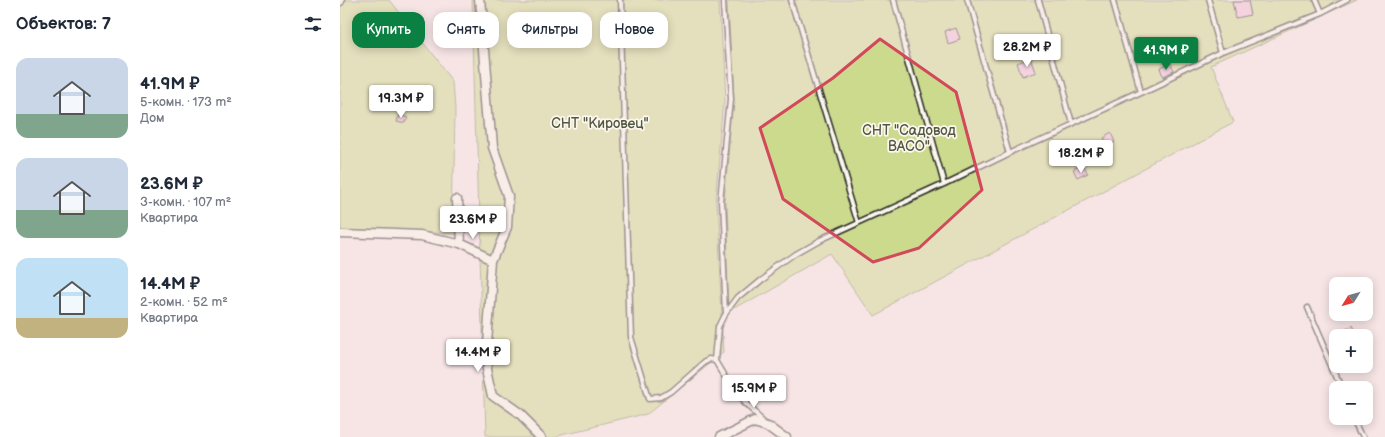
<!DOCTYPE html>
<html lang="ru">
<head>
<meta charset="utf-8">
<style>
  body { margin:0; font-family:"Balsamiq Sans",sans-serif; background:#f6f6f7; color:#1f2937; height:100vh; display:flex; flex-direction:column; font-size:15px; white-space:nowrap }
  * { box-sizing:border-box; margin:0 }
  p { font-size:13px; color:#747a83 }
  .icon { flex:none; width:22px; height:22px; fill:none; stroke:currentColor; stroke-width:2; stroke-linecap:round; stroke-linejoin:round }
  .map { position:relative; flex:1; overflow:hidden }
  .side { display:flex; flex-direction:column; background:#fff; width:340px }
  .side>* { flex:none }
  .banner { position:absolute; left:12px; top:12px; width:380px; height:36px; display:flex; gap:8px }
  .needle { width:26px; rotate:233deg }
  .tools { position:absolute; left:989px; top:277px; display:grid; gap:8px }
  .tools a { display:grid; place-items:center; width:44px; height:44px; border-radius:8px; background:#fff; box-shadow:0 2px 10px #0003; font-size:20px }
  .price { position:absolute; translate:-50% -34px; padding:0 9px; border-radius:4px; background:#fff; color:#222; font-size:13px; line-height:26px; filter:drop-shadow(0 1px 2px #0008) }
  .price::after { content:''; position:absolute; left:50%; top:24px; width:12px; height:9px; margin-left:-6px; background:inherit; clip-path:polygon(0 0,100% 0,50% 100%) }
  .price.current { background:#0b8043; color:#fff }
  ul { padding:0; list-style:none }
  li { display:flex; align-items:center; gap:12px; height:100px; padding:0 16px }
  li span { display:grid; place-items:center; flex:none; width:112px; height:80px; border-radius:12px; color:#555 }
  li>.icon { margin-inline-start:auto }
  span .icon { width:48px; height:48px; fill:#fffc; stroke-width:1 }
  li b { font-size:17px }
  h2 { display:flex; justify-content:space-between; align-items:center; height:48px; padding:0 16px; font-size:17px }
  .pill { padding:0 14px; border-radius:12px; background:#fff; box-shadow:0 2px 10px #0003; font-size:14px; line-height:36px }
  .pill.current { background:#0b8043; color:#fff }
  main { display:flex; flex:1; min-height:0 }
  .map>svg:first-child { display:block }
  .green { fill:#ccda8d; stroke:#7c825c }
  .building { fill:#efbcd8; stroke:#2b2b2b }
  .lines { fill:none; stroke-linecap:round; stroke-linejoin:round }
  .lane-casing { stroke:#2b2b2b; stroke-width:7 }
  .street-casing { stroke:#2b2b2b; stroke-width:11 }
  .lane { stroke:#fbf7ec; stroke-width:4 }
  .street { stroke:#fbf7ec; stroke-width:8 }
  .marked { fill:none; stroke:#d1495b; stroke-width:3; stroke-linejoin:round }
  .labels { text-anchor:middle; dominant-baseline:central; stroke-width:3.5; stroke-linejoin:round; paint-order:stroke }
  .park-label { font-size:14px; fill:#535744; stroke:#fbf7ec }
</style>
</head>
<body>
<main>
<section class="side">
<h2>Объектов: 7<svg class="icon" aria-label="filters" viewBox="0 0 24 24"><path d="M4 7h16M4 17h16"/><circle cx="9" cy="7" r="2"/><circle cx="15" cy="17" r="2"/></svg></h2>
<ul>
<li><span style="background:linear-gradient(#c9d6e8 70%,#7fa58c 0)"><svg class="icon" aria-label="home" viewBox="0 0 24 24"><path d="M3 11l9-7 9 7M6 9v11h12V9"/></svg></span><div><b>41.9M ₽</b><p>5-комн. · 173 m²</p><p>Дом</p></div></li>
<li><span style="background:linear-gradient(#c9d6e8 65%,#7fa58c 0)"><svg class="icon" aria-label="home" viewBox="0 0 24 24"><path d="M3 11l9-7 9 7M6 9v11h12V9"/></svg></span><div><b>23.6M ₽</b><p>3-комн. · 107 m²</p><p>Квартира</p></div></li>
<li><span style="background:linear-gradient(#bfe0f5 75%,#c2b280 0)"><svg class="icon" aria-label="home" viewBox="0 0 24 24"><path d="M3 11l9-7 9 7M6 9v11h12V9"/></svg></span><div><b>14.4M ₽</b><p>2-комн. · 52 m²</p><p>Квартира</p></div></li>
</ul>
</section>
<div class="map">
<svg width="1045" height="437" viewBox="0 0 1045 437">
  <rect width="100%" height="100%" fill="#f7e5e6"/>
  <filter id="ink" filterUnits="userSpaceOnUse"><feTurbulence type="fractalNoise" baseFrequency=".025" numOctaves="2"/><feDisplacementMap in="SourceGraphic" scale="8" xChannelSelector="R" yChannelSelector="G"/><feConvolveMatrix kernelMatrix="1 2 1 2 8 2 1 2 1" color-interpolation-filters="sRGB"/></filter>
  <g filter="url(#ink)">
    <path class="green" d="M0,0H49L113,82L115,108L113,233L0,227Z
      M133,0H380L385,102L376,203L384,352L308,414L214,437H145Z
      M389,0H1017L871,67L893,122L533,315L492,254L389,313L385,202L394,100Z"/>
    <path class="building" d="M894,0H910L913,14L898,17Z
      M616,28L620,39L608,43L605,32Z
      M691,58L696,72L683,77L678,63Z
      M830,64L834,72L822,77L819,69Z
      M58,114L66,117L64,123L56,121Z
      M770,133L774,142L766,146L761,138Z
      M744,167L748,175L738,180L734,172Z
      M1011,328L1015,336H996Z"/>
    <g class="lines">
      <g class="lane-casing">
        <path id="lane" d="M280,0L291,337L310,399L321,398L331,392L365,362L371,359L377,360
          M385,0L391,99L381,202L386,313
          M452,0L519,223
          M553,0L604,184
          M627,0L670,152
          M698,0L731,124
          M775,0L801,92
          M868,0L883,53
          M974,0L980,14
          M967,307L1002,388
          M1014,418L1023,437
          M425,420L406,403L395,390L377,360L380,326L386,314L398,298L421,279L456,254L479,241L604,184L670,152L801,92L883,53L980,14L1007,0"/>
      </g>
      <g class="street-casing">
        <path id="street" d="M140,0L152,148L169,196L167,227L153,260
          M0,1V0
          M117,198L119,244
          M0,232L82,235L119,244L153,260L146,357L147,368L153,396L180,415L202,437
          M379,437L415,419L428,423L447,437"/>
      </g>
      <use href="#lane" class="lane"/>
      <use href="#street" class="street"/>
    </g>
  </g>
  <path d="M0 0H1045V437H0ZM540,39L616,92L642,190L579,248L533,262L443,199L420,128L493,78Z" fill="#f7e5e6" fill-opacity=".55" fill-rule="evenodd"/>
  <path class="marked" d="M540,39L616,92L642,190L579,248L533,262L443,199L420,128L493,78Z"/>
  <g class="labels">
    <g class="park-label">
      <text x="260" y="123">СНТ "Кировец"</text>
      <text x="569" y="130">СНТ "Садовод<tspan x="569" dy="16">ВАСО"</tspan></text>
    </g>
  </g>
</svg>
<div class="tools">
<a><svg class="needle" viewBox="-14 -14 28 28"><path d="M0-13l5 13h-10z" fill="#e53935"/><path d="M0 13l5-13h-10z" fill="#747a83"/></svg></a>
<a>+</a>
<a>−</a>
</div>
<b class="price" style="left:687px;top:68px">28.2M ₽</b>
<b class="price current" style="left:826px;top:71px">41.9M ₽</b>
<b class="price" style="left:61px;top:119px">19.3M ₽</b>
<b class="price" style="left:741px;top:174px">18.2M ₽</b>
<b class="price" style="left:133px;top:240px">23.6M ₽</b>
<b class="price" style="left:138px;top:373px">14.4M ₽</b>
<b class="price" style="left:414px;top:409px">15.9M ₽</b>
<div class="banner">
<a class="pill current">Купить</a>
<a class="pill">Снять</a>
<a class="pill">Фильтры</a>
<a class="pill">Новое</a>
</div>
</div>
</main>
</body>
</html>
